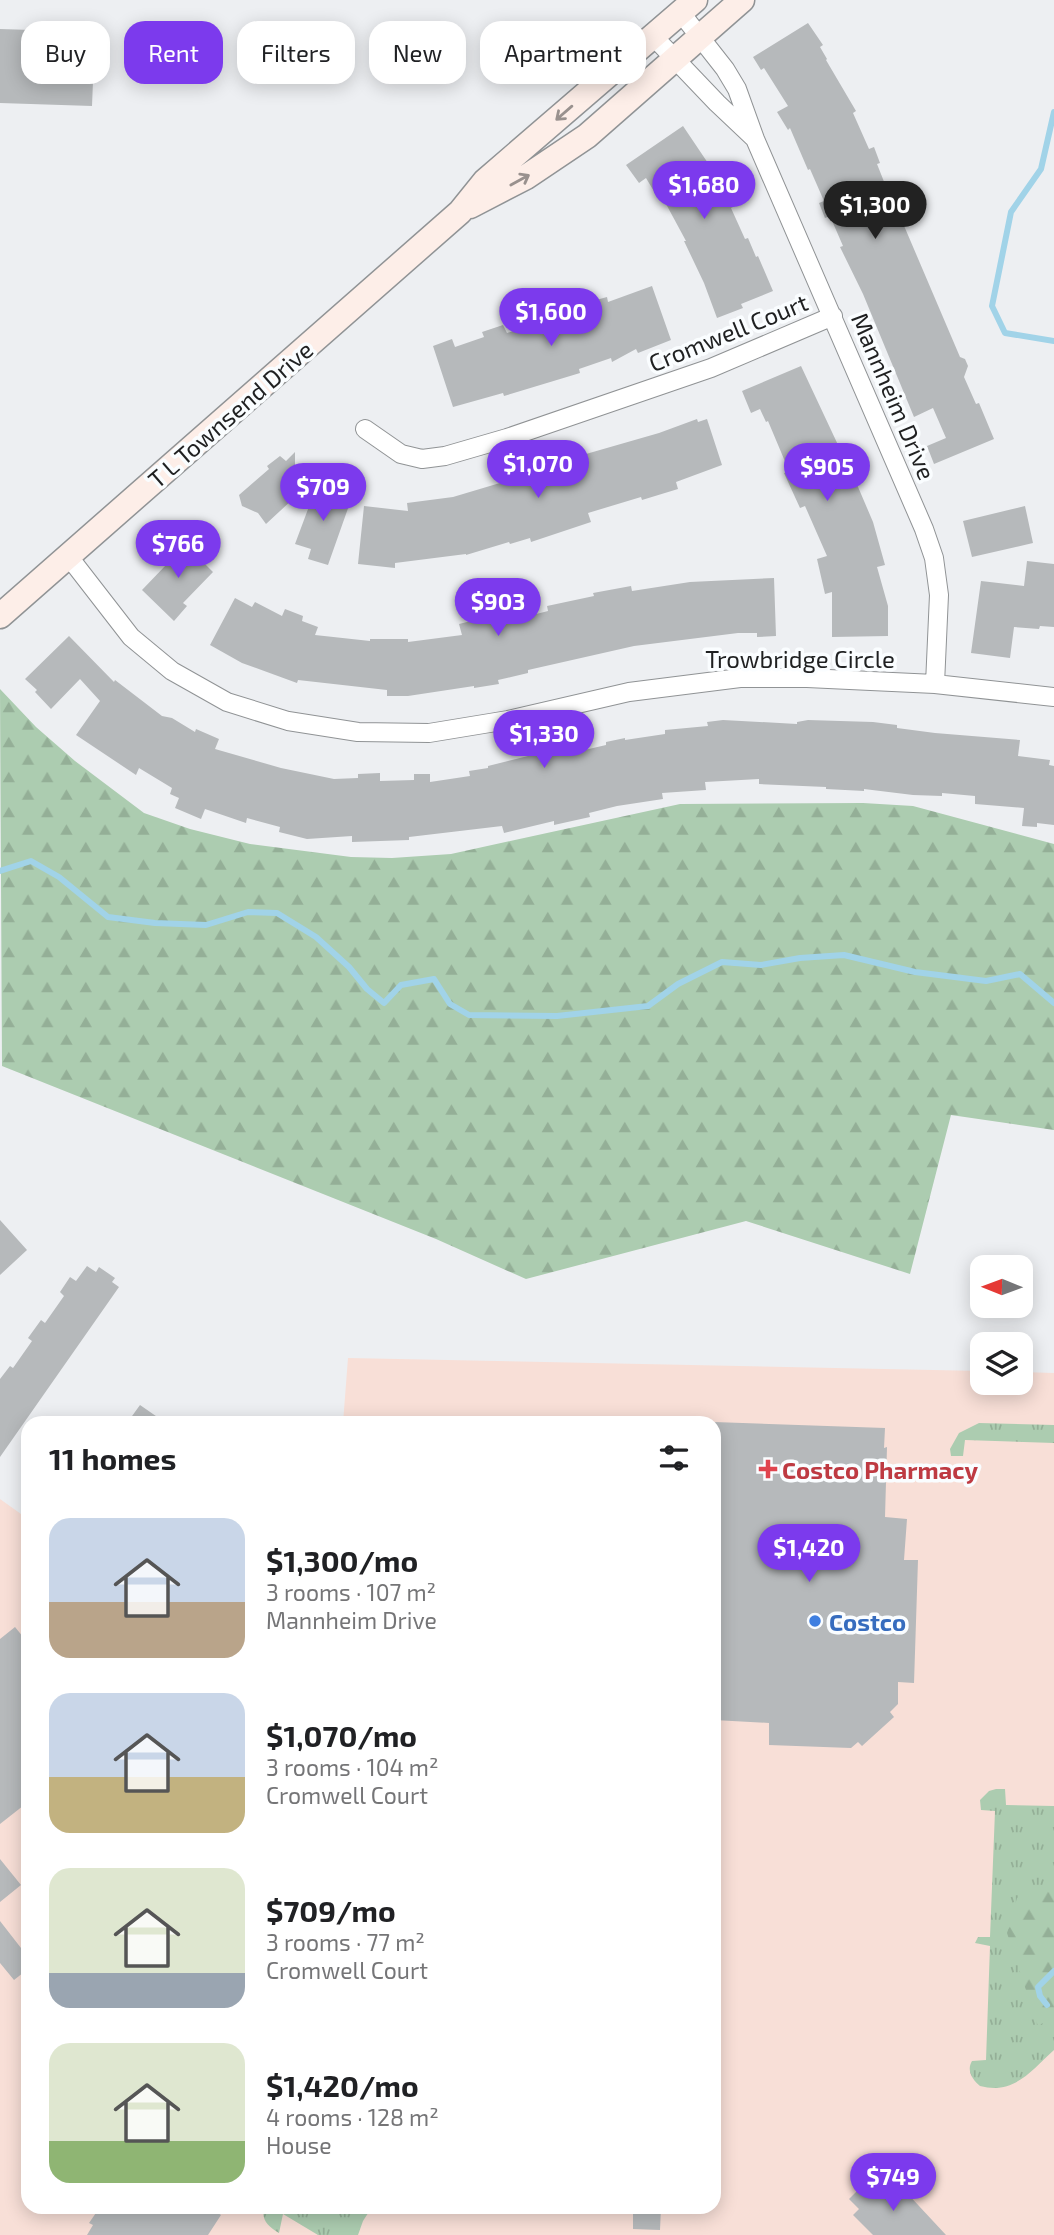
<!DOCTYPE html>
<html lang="en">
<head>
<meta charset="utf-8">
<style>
  body { margin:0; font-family:"Exo 2",sans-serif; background:#f2f2f2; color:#202124; height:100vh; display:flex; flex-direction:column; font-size:26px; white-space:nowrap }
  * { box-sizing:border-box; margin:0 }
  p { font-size:23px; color:#757577 }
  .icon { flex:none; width:38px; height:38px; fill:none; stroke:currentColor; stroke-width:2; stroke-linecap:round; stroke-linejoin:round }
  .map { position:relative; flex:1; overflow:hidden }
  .side { position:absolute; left:21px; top:1416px; width:700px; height:798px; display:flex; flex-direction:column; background:#fff; border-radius:21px; box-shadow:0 4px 18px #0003 }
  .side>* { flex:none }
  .top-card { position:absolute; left:21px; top:21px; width:700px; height:63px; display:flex; gap:14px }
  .needle { width:46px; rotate:271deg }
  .tools { position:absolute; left:970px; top:1255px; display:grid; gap:14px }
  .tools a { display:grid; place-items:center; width:63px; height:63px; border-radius:14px; background:#fff; box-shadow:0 4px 18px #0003; font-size:35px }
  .price { position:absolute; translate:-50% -60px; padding:0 16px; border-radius:24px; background:#7c3aed; color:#fff; font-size:23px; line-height:46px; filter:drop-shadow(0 2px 4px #0008) }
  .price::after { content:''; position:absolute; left:50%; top:42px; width:21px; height:16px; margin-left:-10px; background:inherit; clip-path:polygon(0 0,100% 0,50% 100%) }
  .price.selected { background:#222; color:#fff }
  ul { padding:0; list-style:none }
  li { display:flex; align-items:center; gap:21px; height:175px; padding:0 28px }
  li span { display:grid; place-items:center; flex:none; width:196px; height:140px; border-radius:21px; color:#555 }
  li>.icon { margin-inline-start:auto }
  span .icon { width:84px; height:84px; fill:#fffc; stroke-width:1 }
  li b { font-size:30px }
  h2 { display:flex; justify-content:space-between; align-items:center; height:84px; padding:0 28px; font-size:30px }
  .pill { padding:0 24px; border-radius:21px; background:#fff; box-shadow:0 4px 18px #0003; font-size:24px; line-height:63px }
  .pill.selected { background:#7c3aed; color:#fff }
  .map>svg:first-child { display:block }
  .commercial { fill:#f8dfd7 }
  .grass { fill:url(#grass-tufts) }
  .forest { fill:url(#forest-firs) }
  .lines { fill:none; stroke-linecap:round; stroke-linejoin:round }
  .stream { stroke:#a1d3e8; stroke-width:6 }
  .building { fill:#b6b9bb }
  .street-casing { stroke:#909395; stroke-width:20 }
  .secondary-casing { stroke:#909395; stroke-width:27 }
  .street { stroke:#fff; stroke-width:18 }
  .secondary { stroke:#fdeee8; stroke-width:24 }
  .oneway { stroke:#99918e }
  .health-dot { fill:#e0444e; stroke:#fafdff; stroke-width:2.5 }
  .shop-dot { fill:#3f7fe0; stroke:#fafdff; stroke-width:2.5 }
  .labels { text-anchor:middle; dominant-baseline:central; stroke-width:7; stroke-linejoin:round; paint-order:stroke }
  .street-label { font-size:24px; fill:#1f2021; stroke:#fafdff }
  .health-label { font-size:24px; font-weight:bold; fill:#be3a42; stroke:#fafdff; text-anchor:start }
  .shop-label { font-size:24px; font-weight:bold; fill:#366cbe; stroke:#fafdff; text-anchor:start }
</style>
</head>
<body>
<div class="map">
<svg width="1054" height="2235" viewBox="0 0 1054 2235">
  <defs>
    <pattern id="grass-tufts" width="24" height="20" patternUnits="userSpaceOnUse" patternTransform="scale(1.75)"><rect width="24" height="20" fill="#acccb0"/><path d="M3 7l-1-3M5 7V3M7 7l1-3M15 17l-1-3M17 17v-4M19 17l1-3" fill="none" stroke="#94af97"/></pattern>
    <pattern id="forest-firs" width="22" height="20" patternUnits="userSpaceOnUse" patternTransform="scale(1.75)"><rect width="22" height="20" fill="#acccb0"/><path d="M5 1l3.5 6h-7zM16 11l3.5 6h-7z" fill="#94af97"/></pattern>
  </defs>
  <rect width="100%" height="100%" fill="#edeff2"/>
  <path class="commercial" d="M348,1358L982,1371V1382H1020V1372L1054,1373V2235H0V1499L28,1519V2207H714V1423H343Z"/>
  <path class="grass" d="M979,1423L1054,1425V1443L965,1440L963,1456H951L950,1449L959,1433Z
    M996,1789H1005L1006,1805L1054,1806V2050C1031,2071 1014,2095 980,2086C973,2080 966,2071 972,2061L986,2060L990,1946L975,1943L978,1937H990L995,1811L981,1810L980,1800L989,1791Z
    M264,2207H372L363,2221L358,2235H318L283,2214L279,2233C268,2226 261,2220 264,2207Z"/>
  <path class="forest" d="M0,689L36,727L75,761L144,813L190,829L250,844L351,857L392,858L451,854L680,804L863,803L913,806L1054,844V1130L951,1115L910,1274L746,1221L526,1279L436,1239L2,1066Z
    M1054,1880V2016L1038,2026L1007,1933L1017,1898Z"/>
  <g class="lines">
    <path class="stream" d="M1054,112L1041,169L1011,212L992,306L1005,333L1054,341
      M0,871L31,861L59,877L108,917L155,923L206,925L248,912L277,913L316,937L349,967L367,989L384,1003L401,985L434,979L450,1004L469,1015L557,1016L648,1006L678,984L722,962L761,965L800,958L844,955L915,972L986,981L1020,974L1054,1003
      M1047,2005L1040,1996L1038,1987L1054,1971"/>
  </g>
  <path class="building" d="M808,23L823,45L820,47L827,59L826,60L856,111L853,113L869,149L874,147L880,163L877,164L900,222L902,221L960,357L965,359L968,366L964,377L976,404L979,403L994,439L934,464L927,446L946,438L933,408L914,417L863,294L840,247L843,246L830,216L825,218L819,203L824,201L810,169L808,170L790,128L788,130L777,112L788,106L764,68L761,70L753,57Z
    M0,29L95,32L92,106L0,103Z
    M683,126L716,175L719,172L737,205L731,208L745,239L748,238L756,257L758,256L773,291L741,304L743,308L717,318L704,283L684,241H686L659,191L655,193L646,178L639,183L626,165Z
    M652,286L671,340L638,353L636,349L612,362L611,358L579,369L580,373L504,396L503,393L453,407L433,346L452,339L455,347L484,337L482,332L503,325L507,333L523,328V331L575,314L571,303L588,298L589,302L607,297L608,302Z
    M801,366L839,447H841L873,522L885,565L877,567L888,606V636L832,637V592L825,594L817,559L827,556L805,506L800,508L784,473L789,471L768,421L766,422L760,409L751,413L742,391Z
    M697,419L698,422L707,419L722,465L676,482L678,489L642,500L641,497L588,513L591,522L531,542L530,538L510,544L509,542L466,555V554L395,563V568L358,564L364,506L408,511L407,503L453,497L550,468L549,466L587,458L586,454L659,433Z
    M295,452V472L321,473L266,524L258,513L242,506L239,495L269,469L267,466L280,456L286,461Z
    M317,485L330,486L336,493H345L352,497L328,565L308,559L311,549L295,544Z
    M1025,506L1033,543L972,557L963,521Z
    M190,540L204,552L199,558L213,572L183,603L187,606L174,621L142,590Z
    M1027,561L1054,564V627L1040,626L1039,629L1014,627L1010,658L971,653L981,581L1024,586Z
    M774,578L776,636L757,637V633H738L634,646L528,670V673L498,680L499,684L474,688V686L408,696H387V690L298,680L297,683L242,663L210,645L235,598L252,607L255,602L282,616L285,609L303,616L302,621L318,627L315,635L370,641V639H408V642L462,635L459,624L495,615L497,624L548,611L547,606L594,596L593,593L631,586L632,591L690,582Z
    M69,636L114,682L115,680L162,716L172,718L195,732L196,729L219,739L215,749L281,768L334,779L358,778V774L380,773V781L414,780V774H430V782L470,776L469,771L488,768V766L552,750V747L573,742L576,752L606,745V742L625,738V740L665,734V730L708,726L707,722L723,720L797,724V722L808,720L873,722L897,725V728L935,733L1020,740L1018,756L1050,760L1049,765L1054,766V825L1037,823V827L1022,826L1024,808L975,804V796L942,793V796L913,795L864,789V791L826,789V787L759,784V779L705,782L706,790L662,793L663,799L617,806L589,813L590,817L554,825V821L504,833L502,826L409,837V840L352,842V836L307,839L279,832L280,827L247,818L246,823L205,809L201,819L175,808L179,798L170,794L172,788L139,768L136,775L76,735L100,701L80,679L51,709L35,692L37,690L25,679Z
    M0,1220L27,1250L0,1275Z
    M87,1266L96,1272L99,1267L115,1278L112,1282L119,1287L0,1457V1379L10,1366L13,1368L32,1341L28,1338L41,1320L45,1323L64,1296L60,1292L70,1277L76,1281Z
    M140,1405L166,1423H127Z
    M714,1422L885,1428L884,1448L887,1447L885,1517L907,1519L904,1560H918L914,1683L898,1682V1704L890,1712L894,1717L862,1746L858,1742L851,1748L769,1745V1723L714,1720Z
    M15,1627L28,1643V1802L0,1824V1639Z
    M0,1859L21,1885L0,1902Z
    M0,1921L28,1957V1969L14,1980L0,1963Z
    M892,2177L946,2235H873L853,2215L859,2209L849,2199L861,2187L871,2198Z
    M100,2207H209L221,2215L208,2235H87L93,2225L89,2223Z
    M633,2207H661L660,2230L633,2229Z"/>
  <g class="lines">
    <g class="street-casing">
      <path id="street" d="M681,13L725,69L737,89L755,139L924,529L934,558L939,595L935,684
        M653,36L717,103L754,138
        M365,429L401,454L422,459L445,456L507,438L711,368L833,316
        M69,557L131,637L172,671L227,702L288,721L358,732L429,733L508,720L629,692L740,678H807L935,684L1054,697"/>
    </g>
    <g class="secondary-casing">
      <path id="secondary" d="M470,206L526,177L587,136L742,0
        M0,616L460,212L485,181L695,0"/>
    </g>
    <use href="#street" class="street"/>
    <use href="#secondary" class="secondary"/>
  </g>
  <defs><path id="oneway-shaft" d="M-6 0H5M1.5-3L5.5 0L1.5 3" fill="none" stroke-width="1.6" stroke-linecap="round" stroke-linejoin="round" transform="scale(1.75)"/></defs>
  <g class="oneway">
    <use href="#oneway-shaft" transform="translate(564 113) rotate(139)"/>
    <use href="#oneway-shaft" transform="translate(520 180) rotate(-29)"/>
  </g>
  <path class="health-dot" d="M764.5 1458.5h7v7h7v7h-7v7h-7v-7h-7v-7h7z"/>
  <circle class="shop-dot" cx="815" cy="1621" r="7"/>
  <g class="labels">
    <g class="street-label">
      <text transform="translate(728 332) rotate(-22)">Cromwell Court</text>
      <text transform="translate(894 396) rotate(67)">Mannheim Drive</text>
      <text transform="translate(230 414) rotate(-41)">T L Townsend Drive</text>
      <text x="800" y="658">Trowbridge Circle</text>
    </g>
    <g class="health-label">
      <text x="782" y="1469">Costco Pharmacy</text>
    </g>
    <g class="shop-label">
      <text x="829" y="1621">Costco</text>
    </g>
  </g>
</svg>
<div class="tools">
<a><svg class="needle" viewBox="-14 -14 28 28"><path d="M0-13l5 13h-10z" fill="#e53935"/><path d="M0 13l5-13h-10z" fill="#757577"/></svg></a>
<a><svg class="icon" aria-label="layers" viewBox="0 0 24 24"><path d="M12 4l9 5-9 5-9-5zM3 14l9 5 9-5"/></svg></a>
</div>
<b class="price" style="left:704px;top:221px">$1,680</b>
<b class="price selected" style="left:875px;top:241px">$1,300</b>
<b class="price" style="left:551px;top:348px">$1,600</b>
<b class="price" style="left:538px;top:500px">$1,070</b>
<b class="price" style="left:827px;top:503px">$905</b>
<b class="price" style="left:323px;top:523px">$709</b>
<b class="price" style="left:178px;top:580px">$766</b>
<b class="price" style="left:498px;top:638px">$903</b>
<b class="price" style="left:544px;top:770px">$1,330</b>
<b class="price" style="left:809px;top:1584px">$1,420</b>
<b class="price" style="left:893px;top:2213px">$749</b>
<div class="top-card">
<a class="pill">Buy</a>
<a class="pill selected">Rent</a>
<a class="pill">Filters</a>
<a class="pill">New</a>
<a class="pill">Apartment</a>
</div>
<section class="side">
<h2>11 homes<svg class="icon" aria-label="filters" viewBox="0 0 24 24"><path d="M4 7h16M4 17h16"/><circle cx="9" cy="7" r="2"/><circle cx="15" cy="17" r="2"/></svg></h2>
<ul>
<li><span style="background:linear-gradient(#c9d6e8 60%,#b9a48a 0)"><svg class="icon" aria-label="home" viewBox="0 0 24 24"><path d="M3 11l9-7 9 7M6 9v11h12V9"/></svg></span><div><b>$1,300/mo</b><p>3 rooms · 107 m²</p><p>Mannheim Drive</p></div></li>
<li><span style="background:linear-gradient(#c9d6e8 60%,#c2b280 0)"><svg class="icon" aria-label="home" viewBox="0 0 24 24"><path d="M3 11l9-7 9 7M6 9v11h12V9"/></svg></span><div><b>$1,070/mo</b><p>3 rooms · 104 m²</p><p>Cromwell Court</p></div></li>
<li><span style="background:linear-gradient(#dfe7d0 75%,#9aa5b1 0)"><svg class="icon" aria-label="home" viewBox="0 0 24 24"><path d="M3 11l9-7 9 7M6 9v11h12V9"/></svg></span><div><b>$709/mo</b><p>3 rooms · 77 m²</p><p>Cromwell Court</p></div></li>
<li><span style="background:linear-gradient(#dfe7d0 70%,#8fb573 0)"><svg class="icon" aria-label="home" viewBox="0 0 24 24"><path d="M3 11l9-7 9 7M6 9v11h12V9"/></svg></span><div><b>$1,420/mo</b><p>4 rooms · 128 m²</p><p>House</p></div></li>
</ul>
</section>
</div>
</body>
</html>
